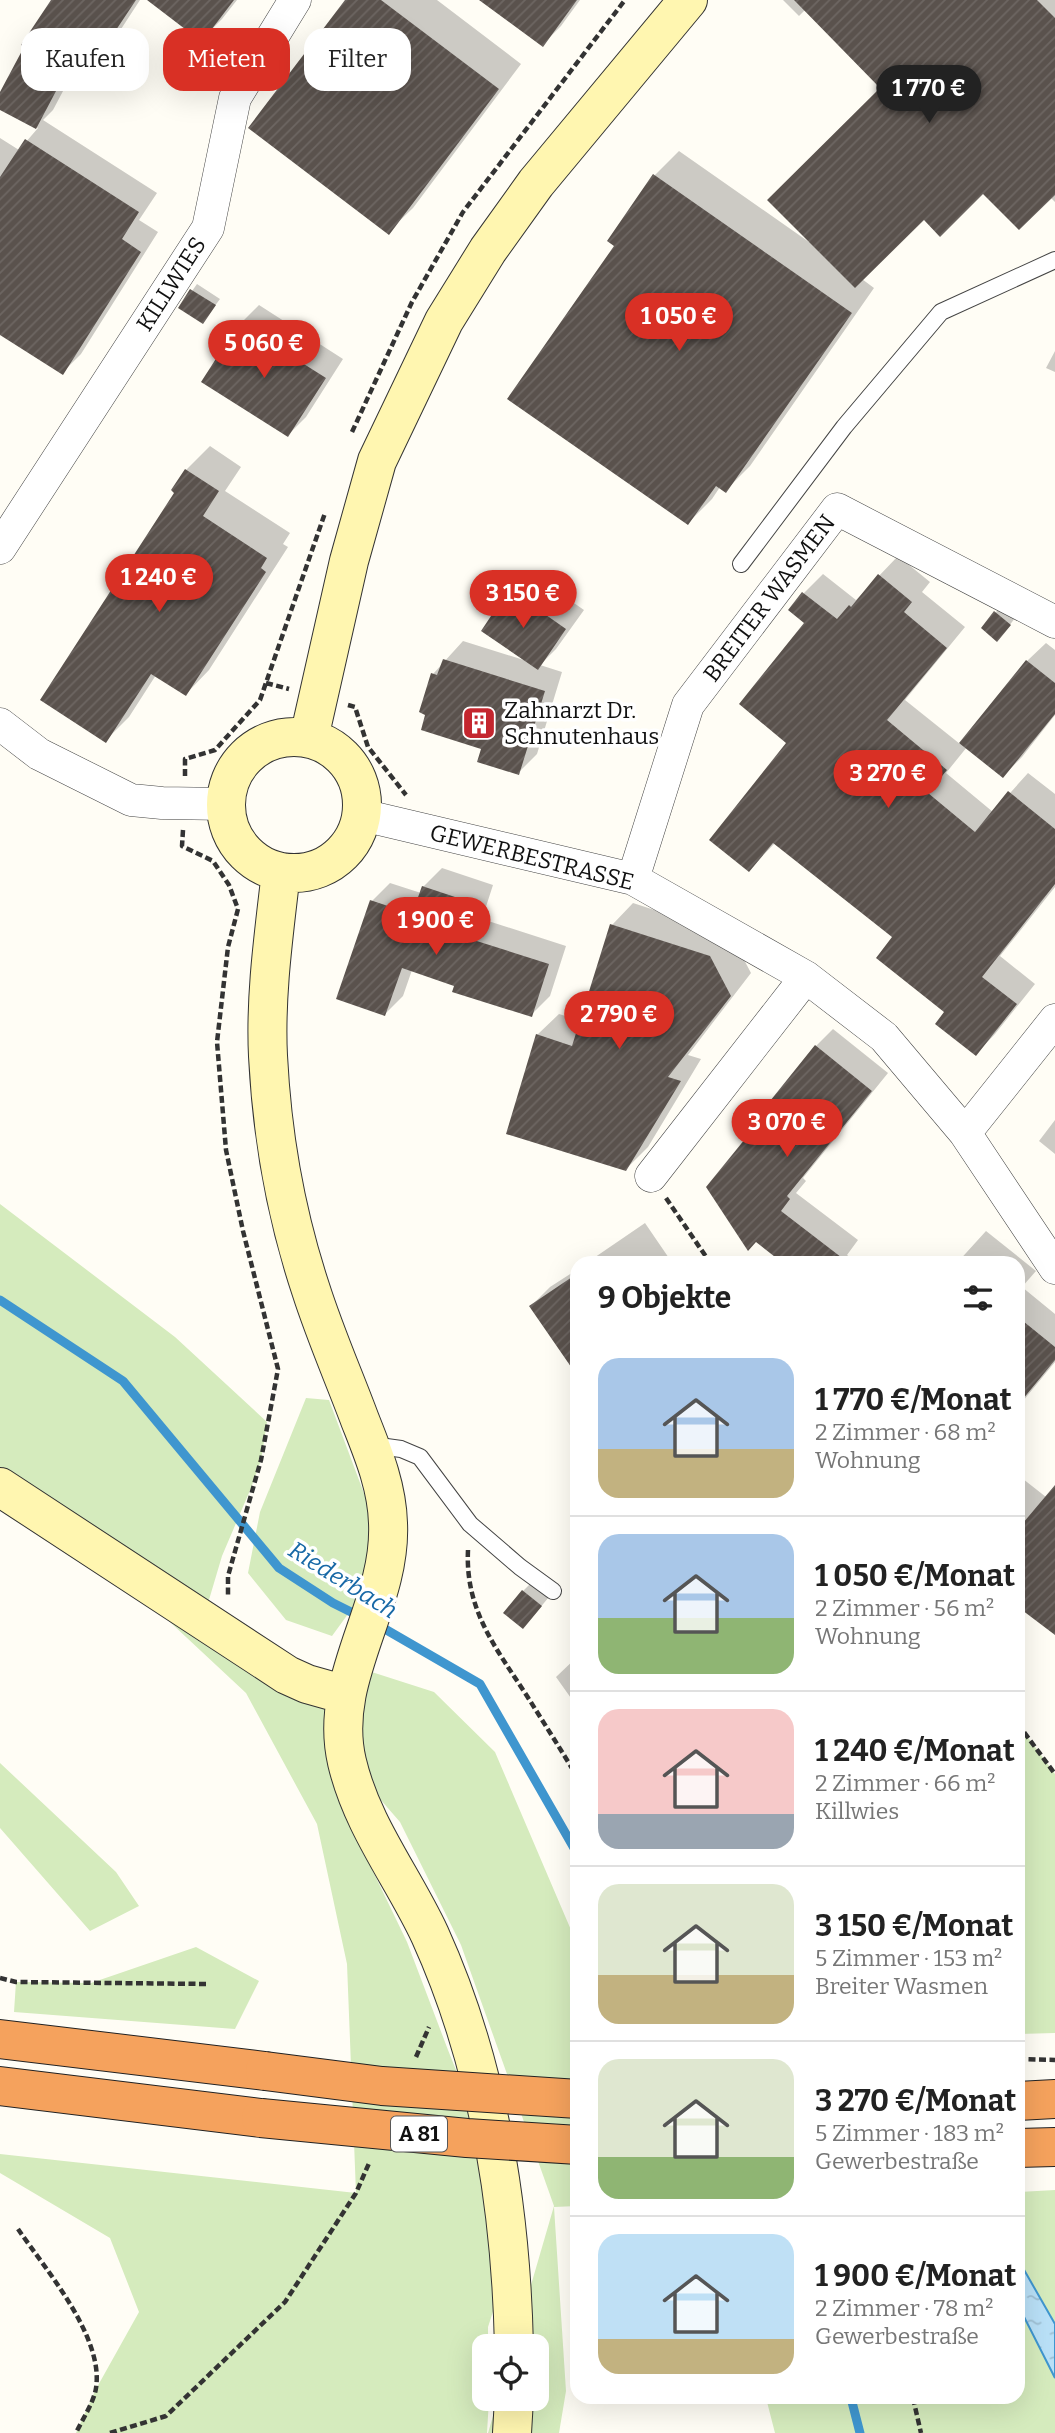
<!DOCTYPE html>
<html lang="de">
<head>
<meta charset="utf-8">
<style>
  body { margin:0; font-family:Bitter,serif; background:#f6f6f6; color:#222; height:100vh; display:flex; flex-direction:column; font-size:26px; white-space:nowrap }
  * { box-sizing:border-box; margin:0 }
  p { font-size:23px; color:#767676 }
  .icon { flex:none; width:38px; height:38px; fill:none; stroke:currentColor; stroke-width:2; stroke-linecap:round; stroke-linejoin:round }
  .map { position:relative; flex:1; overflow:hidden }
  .drawer { position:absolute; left:570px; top:1256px; width:455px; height:1148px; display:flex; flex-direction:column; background:#fff; border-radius:21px; box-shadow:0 7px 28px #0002 }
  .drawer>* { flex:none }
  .hud { position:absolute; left:21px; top:28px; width:444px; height:63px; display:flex; gap:14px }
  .tools { position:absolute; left:472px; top:2334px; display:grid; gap:14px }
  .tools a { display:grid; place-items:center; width:77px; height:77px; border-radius:14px; background:#fff; box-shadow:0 7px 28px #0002; font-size:35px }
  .price { position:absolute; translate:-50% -60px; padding:0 16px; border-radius:24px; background:#d93025; color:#fff; font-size:23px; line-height:46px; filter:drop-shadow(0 2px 4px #0008) }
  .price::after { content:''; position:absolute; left:50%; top:42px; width:21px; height:16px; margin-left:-10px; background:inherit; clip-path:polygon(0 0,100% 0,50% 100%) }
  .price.on { background:#222; color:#fff }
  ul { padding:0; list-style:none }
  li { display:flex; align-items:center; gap:21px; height:175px; padding:0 28px }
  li+li { border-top:2px solid #e0e0e0 }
  li span { display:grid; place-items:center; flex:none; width:196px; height:140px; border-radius:21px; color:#555 }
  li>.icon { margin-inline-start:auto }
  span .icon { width:84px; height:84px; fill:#fffc; stroke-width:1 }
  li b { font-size:30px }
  h2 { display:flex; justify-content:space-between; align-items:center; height:84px; padding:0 28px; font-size:30px }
  .tag { padding:0 24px; border-radius:21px; background:#fff; box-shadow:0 7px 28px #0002; font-size:24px; line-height:63px }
  .tag.on { background:#d93025; color:#fff }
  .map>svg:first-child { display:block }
  .grass { fill:#d5ebbd }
  .water { fill:url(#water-ripples); stroke:#3f96cf; stroke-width:2 }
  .shadow { fill:#0003 }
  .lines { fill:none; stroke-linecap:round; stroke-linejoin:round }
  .stream { stroke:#3f96cf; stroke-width:9 }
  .building { fill:url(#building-hatch) }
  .lane-casing { stroke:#444; stroke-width:18 }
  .street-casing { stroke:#444; stroke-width:33 }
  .secondary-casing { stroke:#333; stroke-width:40 }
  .highway-casing { stroke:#222; stroke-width:40 }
  .path { stroke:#333; stroke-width:4.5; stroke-dasharray:7 3.5; stroke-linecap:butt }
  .lane { stroke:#fff; stroke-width:16 }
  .street { stroke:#fff; stroke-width:32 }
  .secondary { stroke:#fff6b0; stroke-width:38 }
  .highway { stroke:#f5a25d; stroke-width:38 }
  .highway-bridge-casing { stroke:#222; stroke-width:40; stroke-linecap:butt }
  .highway-bridge { stroke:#f5a25d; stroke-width:38 }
  .labels { text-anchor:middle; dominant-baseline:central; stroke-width:7; stroke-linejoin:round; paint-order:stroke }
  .shield { fill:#fff; stroke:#585858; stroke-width:2 }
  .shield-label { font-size:21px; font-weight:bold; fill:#111 }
  .street-label { font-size:23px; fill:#111; stroke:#fff }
  .poi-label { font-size:23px; fill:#111; stroke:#fff; text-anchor:start }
  .water-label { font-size:24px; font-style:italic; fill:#1768a6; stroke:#fff }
</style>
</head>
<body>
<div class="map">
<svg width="1055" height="2433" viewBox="0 0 1055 2433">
  <defs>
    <pattern id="water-ripples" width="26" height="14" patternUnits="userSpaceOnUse" patternTransform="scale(1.75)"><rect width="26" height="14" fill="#b9e0f7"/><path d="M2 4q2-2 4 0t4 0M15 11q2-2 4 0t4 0" fill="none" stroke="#9ebfd3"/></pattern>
    <pattern id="building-hatch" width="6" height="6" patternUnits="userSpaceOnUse" patternTransform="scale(1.75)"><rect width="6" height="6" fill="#5a524d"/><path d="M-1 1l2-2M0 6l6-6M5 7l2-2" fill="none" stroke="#6d6662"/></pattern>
  </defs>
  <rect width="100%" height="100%" fill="#fffdf5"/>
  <path class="grass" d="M0,1204L175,1337L267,1422L261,1460L251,1488L222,1556L203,1620L308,1684L353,1666L434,1692L495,1752L577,1944V2206L554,2207L566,2391L559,2433H488L498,2399H537V2347H513L554,2206L461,1945L400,1822L347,1761L356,1836L407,1942L448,2050L500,2180L510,2259L488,2327V2347H485V2399H489L487,2433H76L96,2389L139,2312L110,2238L0,2173V2154L356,2193L347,1964L317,1824L246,1693L82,1540L0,1487Z
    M306,1398L329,1400L371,1512L364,1592L332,1636L286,1620L248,1573L260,1512Z
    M1018,1724L1055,1774V2033L1019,2034Z
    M0,1763L116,1872L139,1906L90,1931L0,1828Z
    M196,1947L259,1981L235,2029L14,2012L16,1982L91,1983Z
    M1055,2190V2433H775L766,2398H1018L1019,2192Z"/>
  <path class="water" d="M1019,2261L1055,2324V2378L1019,2307Z"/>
  <path class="shadow" d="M53,0H140L97,66L80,82L71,76L53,110L43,120L157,193L139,220L158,232L81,354L62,373L0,333V138L19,150L38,128L0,108V96Z
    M150,0H237L222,19L202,39Z
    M348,0H437L521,64L413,208L388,232Z
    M482,0H580L561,26L542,45Z
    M783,0H815L799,16Z
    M831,0H1055V202L1050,197L983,191L924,218L862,279L874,288L750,466L726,490L720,487L712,499L688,523L616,245L655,175L679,151L809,242L883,88Z
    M197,284L220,299L203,322L180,308Z
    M259,305L343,359L306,417L288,435L204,382L240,324Z
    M1055,351V372L1046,368Z
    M210,446L241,467L225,491L290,533L283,544L288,547L209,670L186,694L156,675L129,717L106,740L177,492L173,490L186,470Z
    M898,556L930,582L922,592L965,627L905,700L960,744L1027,661L1046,643L1055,650V715L1022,757L1003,776L967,747L946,773L993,812L1028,773L1055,794V887L1000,956L1035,984L995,1034L976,1054L895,937L775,843L749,870L788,742L806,622L804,593L823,574L856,600Z
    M529,572L584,610L556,649L540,665L562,672L537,754L518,773L483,748L433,674L463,641L527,661L511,591Z
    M1001,607L1015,618L1003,634L996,612Z
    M442,868L493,885L482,919L566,946L550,996L531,1015L457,984L412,970L403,996L385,1014L372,901L390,883L421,893L423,887Z
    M633,903L731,935L751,973L688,1055L701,1059L648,1147L626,1169L537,1035L559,1014L582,1021L612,925Z
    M833,1029L888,1073L803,1178L806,1181L796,1193L858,1240L847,1255L859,1264H787L748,1138L744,1135L816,1046Z
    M1055,1120V1154L1039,1141Z
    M645,1223L673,1264H585Z
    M986,1231L1036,1271L1022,1287L1055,1314V1362L1018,1407V1264H956Z
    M578,1269V1374L531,1306L550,1287Z
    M1018,1475L1046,1497L1055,1486V1633L1018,1605Z
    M535,1579L553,1592L535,1614L523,1591Z
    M578,1656V1708L556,1677Z"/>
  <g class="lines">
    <path class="stream" d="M0,1300L123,1381L279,1568L333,1603L359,1616
      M378,1625L480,1684L578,1855
      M851,2398L860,2433"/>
  </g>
  <path class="building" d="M51,0H136L80,84L65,74L36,129L0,110V92L24,47L21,45Z
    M147,0H234L202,42Z
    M345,0H381L499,89L389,235L248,128Z
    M479,0H577L543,47Z
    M794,0H1037L1055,18V195L1019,230L983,194L940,237L924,220L855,288L767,200L880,88Z
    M25,139L139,212L122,239L141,252L63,375L0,335V177Z
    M653,174L852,313L726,493L716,486L688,525L507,399L614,246L607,241Z
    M190,289L216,305L203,324L178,308Z
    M239,323L326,378L288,437L201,382Z
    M185,469L219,491L203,516L267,558L261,568L266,572L186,696L151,674L106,743L40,700L174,493L171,490Z
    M878,574L912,602L904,612L947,648L887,720L947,770L928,793L975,832L1008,791L1055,829V884L982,977L1017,1004L976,1056L935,1024L944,1012L876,958L892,937L773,843L749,872L709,840L786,743L739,704L804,623L788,610L802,592L837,619L849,605L851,607Z
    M509,589L566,629L538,670L481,631Z
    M994,611L1011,625L997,642L981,628Z
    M443,659L545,691L519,775L477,762L481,749L421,730L425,715L419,712L431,673L437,675Z
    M1026,660L1055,683V714L1003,778L959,743Z
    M422,886L476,904L464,937L549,964L532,1017L452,992L454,986L402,968L385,1016L336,999L370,900L412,914Z
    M610,924L710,956L731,996L668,1077L681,1081L626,1171L506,1134L536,1034L572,1046Z
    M815,1045L872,1091L787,1196L790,1199L781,1211L850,1264H784L756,1242L748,1251L706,1187L745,1139L742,1136Z
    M578,1273V1377L529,1306Z
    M1018,1317L1055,1347V1360L1018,1405Z
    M1055,1485V1635L1018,1607V1529Z
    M522,1590L542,1606L523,1629L503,1613Z"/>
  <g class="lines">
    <g class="lane-casing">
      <path id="lane" d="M741,564L844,427L941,312L1055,260
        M372,1445L401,1449L420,1457L470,1524L520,1567L553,1591"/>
    </g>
    <g class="street-casing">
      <path id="street" d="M0,548L208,228L235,98L295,0
        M0,724L39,754L131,800L162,803L226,804
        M362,815L633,879L806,977L884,1037L965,1133L1055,1268
        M633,879L688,705L837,509L1055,622
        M965,1133L1055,1020
        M651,1176L806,977"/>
    </g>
    <g class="secondary-casing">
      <path id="secondary" d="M226 805a68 68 0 1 1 136 0a68 68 0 1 1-136 0Z
        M309,738L349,561L377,461L444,321L488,250L536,183L688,0
        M281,872C274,933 265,995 268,1056C272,1135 286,1215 311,1290C325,1334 344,1377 360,1420C373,1453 387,1486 388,1523C392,1606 327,1678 347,1762C362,1826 403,1877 430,1935C488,2063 511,2207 514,2347
        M0,1487L287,1675L307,1684L346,1695
        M512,2433L514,2399"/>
    </g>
    <g class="highway-casing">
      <path id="highway" d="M0,2039L265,2071
        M0,2086L261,2118
        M1018,2101L1055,2099
        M1018,2148L1055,2147"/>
    </g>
    <path class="path" d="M352,432L412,302L463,212L625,0
      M266,683L289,689
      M348,705L355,707L368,747L406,795
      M185,776V759L215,750L260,700L325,513
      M183,830L182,846L213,861L229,885L238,909L228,947L217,1042L226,1150L243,1231L278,1369L261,1460L228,1576V1596
      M666,1198L711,1264
      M468,1550C465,1610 496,1648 527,1696C544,1723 561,1750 578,1778
      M1018,1724L1055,1774
      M0,1978L16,1982L209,1984
      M416,2057L429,2027
      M1018,2059L1055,2060
      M18,2229C46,2270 104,2337 96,2388C94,2402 82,2420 76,2433
      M913,2398L921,2433
      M110,2433L166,2416L285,2302L356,2193L370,2161"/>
    <use href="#lane" class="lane"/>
    <use href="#street" class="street"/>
    <use href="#secondary" class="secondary"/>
    <use href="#highway" class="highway"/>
    <g class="highway-bridge-casing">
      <path id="highway-bridge" d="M265,2071L382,2086L578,2099
        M261,2118L467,2138L578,2145"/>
    </g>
    <use href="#highway-bridge" class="highway-bridge"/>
  </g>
  <defs>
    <g id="building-square" transform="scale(1.75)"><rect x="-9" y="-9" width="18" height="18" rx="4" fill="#c4262e" stroke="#fff"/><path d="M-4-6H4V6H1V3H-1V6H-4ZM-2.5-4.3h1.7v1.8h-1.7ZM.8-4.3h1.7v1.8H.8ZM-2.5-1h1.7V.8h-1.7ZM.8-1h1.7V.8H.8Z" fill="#fff"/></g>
  </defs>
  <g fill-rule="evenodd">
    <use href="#building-square" x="479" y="723"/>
  </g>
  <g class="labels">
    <rect class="shield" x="391" y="2116.5" width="56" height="35" rx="5"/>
    <g class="shield-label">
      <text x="419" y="2134">A 81</text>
    </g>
    <g class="street-label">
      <text transform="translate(171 284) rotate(-57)">KILLWIES</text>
      <text transform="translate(769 598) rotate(-53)">BREITER WASMEN</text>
      <text transform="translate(532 857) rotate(14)">GEWERBESTRASSE</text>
    </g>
    <g class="poi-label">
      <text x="504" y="710">Zahnarzt Dr.<tspan x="504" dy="26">Schnutenhaus</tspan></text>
    </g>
    <g class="water-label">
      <text transform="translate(343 1580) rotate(32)">Riederbach</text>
    </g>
  </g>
</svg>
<div class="tools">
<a><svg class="icon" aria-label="locate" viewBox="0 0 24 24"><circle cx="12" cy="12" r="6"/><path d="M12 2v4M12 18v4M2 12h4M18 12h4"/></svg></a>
</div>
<b class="price on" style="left:929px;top:125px">1 770 €</b>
<b class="price" style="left:679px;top:353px">1 050 €</b>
<b class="price" style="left:264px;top:380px">5 060 €</b>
<b class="price" style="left:159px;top:614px">1 240 €</b>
<b class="price" style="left:523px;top:630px">3 150 €</b>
<b class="price" style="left:888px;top:810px">3 270 €</b>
<b class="price" style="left:436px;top:957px">1 900 €</b>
<b class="price" style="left:619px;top:1051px">2 790 €</b>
<b class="price" style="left:787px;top:1159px">3 070 €</b>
<div class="hud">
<a class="tag">Kaufen</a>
<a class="tag on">Mieten</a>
<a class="tag">Filter</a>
</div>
<section class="drawer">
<h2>9 Objekte<svg class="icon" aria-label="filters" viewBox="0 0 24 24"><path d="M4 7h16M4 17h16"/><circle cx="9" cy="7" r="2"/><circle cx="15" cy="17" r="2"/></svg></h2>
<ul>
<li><span style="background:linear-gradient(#a9c7e8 65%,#c2b280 0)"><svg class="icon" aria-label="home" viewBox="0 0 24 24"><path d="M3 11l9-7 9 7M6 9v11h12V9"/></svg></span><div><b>1 770 €/Monat</b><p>2 Zimmer · 68 m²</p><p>Wohnung</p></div></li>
<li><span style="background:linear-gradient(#a9c7e8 60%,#8fb573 0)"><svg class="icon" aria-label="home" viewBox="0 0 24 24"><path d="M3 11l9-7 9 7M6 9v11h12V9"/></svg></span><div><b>1 050 €/Monat</b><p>2 Zimmer · 56 m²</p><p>Wohnung</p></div></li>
<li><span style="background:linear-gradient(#f6c9c9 75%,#9aa5b1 0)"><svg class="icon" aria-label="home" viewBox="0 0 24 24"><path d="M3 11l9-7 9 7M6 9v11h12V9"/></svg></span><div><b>1 240 €/Monat</b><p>2 Zimmer · 66 m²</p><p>Killwies</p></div></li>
<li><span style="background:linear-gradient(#dfe7d0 65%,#c2b280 0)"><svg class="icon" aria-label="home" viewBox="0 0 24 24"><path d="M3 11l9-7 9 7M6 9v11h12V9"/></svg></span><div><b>3 150 €/Monat</b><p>5 Zimmer · 153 m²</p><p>Breiter Wasmen</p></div></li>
<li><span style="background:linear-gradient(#dfe7d0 70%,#8fb573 0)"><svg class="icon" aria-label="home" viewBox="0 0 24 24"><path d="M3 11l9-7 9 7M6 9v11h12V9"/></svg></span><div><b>3 270 €/Monat</b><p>5 Zimmer · 183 m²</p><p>Gewerbestraße</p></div></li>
<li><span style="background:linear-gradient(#bfe0f5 75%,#c2b280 0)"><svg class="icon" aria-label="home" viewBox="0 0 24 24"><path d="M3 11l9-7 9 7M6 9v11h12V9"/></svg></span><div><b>1 900 €/Monat</b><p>2 Zimmer · 78 m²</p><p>Gewerbestraße</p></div></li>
</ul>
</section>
</div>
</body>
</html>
